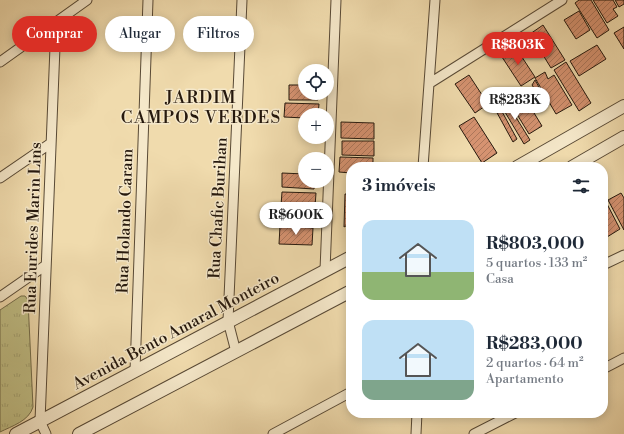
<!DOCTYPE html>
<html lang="pt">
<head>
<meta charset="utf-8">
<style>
  body { margin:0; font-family:"Libre Bodoni",serif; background:#f2f2f3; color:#1f2937; height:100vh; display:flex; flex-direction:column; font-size:15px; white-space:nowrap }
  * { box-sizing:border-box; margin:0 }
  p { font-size:13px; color:#747a83 }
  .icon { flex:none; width:22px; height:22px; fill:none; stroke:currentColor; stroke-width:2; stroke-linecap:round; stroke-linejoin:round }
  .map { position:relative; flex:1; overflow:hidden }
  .details { position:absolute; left:346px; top:162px; width:262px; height:256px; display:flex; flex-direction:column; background:#fff; border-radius:16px; box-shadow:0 2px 10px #0003 }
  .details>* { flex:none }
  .top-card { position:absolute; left:12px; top:16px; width:274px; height:36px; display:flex; gap:8px }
  .buttons { position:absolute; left:298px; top:64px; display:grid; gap:8px }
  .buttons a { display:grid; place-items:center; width:36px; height:36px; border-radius:50%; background:#fff; box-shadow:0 2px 10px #0003; font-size:20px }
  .price { position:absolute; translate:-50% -34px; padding:0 9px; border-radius:14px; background:#fff; color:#222; font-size:13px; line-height:26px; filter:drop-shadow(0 1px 2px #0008) }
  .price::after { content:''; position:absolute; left:50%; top:24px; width:12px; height:9px; margin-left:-6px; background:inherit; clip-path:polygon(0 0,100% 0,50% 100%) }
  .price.active { background:#d93025; color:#fff }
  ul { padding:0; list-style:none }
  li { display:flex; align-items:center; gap:12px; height:100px; padding:0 16px }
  li span { display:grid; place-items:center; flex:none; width:112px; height:80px; border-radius:12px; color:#555 }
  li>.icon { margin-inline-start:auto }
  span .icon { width:48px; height:48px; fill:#fffc; stroke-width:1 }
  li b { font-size:17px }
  h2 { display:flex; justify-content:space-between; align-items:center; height:48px; padding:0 16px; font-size:17px }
  .chip { padding:0 14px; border-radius:18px; background:#fff; box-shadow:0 2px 10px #0003; font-size:14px; line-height:36px }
  .chip.active { background:#d93025; color:#fff }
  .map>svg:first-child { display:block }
  .park { fill:url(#park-tufts); stroke:#726b49 }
  .building { fill:url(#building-hatch); stroke:#25180d }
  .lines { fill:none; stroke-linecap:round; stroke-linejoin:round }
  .minor-casing { stroke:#584935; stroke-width:11 }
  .tertiary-casing { stroke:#584935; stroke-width:14 }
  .minor { stroke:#f5e8ca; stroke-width:9 }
  .tertiary { stroke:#f5e8ca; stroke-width:12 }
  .labels { text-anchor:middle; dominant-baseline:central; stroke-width:3; stroke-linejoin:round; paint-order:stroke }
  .street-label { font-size:16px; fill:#25180d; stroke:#f5e8ca }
  .neighbourhood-label { font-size:17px; letter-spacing:1px; fill:#25180d; stroke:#f5e8ca }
</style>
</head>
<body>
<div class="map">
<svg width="624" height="434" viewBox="0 0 624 434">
  <defs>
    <pattern id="park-tufts" width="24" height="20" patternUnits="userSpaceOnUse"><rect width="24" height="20" fill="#c0be85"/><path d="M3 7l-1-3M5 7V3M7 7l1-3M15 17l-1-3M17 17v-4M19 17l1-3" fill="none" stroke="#a5a372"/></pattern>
    <pattern id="building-hatch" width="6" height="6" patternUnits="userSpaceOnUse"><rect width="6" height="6" fill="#d69371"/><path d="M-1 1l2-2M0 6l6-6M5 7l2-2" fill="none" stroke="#ad775b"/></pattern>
  </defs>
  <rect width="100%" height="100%" fill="#f0dbad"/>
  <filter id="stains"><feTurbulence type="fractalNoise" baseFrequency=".005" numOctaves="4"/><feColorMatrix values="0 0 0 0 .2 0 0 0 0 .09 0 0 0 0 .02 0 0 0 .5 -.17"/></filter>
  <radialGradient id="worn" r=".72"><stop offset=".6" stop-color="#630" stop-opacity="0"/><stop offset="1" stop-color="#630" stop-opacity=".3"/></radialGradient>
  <path class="park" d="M21,296H25L28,300L33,407C29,421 12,426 0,432V310Z"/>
  <path class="building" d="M579,0H591L609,30L597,38L575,3Z
    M593,0H613L617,7L613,9L618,16L607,23Z
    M615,0H624V4L619,7Z
    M579,11L590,30L576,39L564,20Z
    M543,25L565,60L551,68L530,34Z
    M624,27V49L614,33Z
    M514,45L535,77L521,86L500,54Z
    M597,45L606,59L579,76L570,61Z
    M566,62L591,103L579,111L554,70Z
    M545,72L548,79L554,75L572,105L556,114L535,78Z
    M469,75L488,104L475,113L455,84Z
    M535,80L549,105L537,112L531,102L533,99L529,91L534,88L532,85Z
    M289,85H305V93H318V100H289Z
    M520,90L542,126L529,134L507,98Z
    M504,98L530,140L524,144L499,102Z
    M285,103L319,104L318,115H305V118L284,117Z
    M500,108L517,139L513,142L496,111Z
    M474,117L497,153L482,163L459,126Z
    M341,122L374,123V139L341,138Z
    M342,141H374V156L342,155Z
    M340,157L373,158V167H351V173L339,172Z
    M282,173L305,174V181H315L314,189L282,187Z
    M282,192L316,193L315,207L281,206Z
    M621,193L624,198V230L608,200Z
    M345,194H351V223L344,227Z
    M606,202L620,229L607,237L603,229V203Z
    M282,209L314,211L313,225L282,224Z
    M280,226L313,228L312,245L279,244Z"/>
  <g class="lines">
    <g class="minor-casing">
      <path id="minor" d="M0,62L87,0
        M430,83L562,0
        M423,167L435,0
        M0,178L51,143
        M603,265L624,255
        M325,270L336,0
        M0,297L46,265
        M236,352L228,321L242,0
        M603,369L624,358
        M135,371L148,0
        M46,434L40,421L56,22
        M273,434L351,392
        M416,434L417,413
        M474,434L515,413"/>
    </g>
    <g class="tertiary-casing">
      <path id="tertiary" d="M517,167L624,106
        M572,167L624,137
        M16,434L351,257
        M79,434L351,291"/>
    </g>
    <use href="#minor" class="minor"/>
    <use href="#tertiary" class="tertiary"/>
  </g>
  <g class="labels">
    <g class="street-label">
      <text transform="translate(218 208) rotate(-87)">Rua Chafic Burihan</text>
      <text transform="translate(125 221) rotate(-88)">Rua Holando Caram</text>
      <text transform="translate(33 228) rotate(-88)">Rua Eurides Marin Lins</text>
      <text transform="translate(176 331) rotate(-28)">Avenida Bento Amaral Monteiro</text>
    </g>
    <g class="neighbourhood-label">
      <text x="201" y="98">JARDIM<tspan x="201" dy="20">CAMPOS VERDES</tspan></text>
    </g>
  </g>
  <rect width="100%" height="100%" filter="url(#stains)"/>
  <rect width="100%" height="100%" fill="url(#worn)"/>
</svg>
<div class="buttons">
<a><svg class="icon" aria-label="locate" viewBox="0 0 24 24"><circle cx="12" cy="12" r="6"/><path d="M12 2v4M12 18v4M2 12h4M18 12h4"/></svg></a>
<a>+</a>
<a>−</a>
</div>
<b class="price active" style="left:518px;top:66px">R$803K</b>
<b class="price" style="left:515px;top:121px">R$283K</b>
<b class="price" style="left:296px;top:236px">R$600K</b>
<div class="top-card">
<a class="chip active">Comprar</a>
<a class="chip">Alugar</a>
<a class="chip">Filtros</a>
</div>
<section class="details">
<h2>3 imóveis<svg class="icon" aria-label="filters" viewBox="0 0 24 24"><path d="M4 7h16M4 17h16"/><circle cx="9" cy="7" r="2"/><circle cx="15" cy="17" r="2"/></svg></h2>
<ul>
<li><span style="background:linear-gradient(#bfe0f5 65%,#8fb573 0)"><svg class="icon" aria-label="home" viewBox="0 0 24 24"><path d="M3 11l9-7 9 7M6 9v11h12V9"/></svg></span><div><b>R$803,000</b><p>5 quartos · 133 m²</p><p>Casa</p></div></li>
<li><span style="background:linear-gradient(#bfe0f5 75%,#7fa58c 0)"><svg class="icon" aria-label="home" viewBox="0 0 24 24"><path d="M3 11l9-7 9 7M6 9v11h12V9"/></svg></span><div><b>R$283,000</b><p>2 quartos · 64 m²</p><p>Apartamento</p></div></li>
</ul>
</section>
</div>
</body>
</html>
